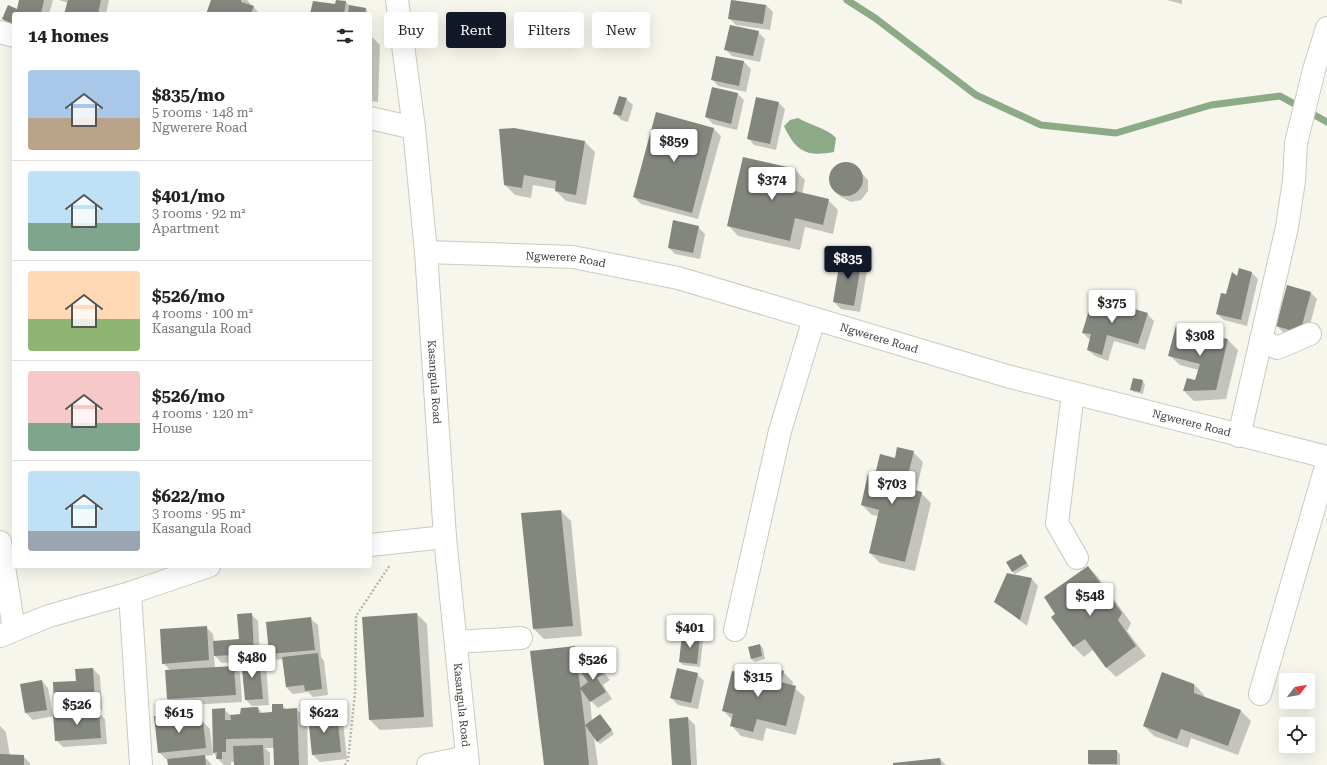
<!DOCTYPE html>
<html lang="en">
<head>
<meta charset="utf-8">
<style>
  body { margin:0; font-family:"Roboto Serif",serif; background:#f6f6f6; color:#222; height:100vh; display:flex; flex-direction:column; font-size:15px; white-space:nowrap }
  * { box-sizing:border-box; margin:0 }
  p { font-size:13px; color:#767676 }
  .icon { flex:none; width:22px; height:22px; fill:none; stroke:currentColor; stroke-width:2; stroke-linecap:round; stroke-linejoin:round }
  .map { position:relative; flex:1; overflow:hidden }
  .sheet { position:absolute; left:12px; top:12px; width:360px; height:556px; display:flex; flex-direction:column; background:#fff; border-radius:4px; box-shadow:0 4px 16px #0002 }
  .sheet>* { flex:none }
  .hud { position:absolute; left:384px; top:12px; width:380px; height:36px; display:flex; gap:8px }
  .needle { width:26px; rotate:59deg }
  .controls { position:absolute; left:1279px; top:673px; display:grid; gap:8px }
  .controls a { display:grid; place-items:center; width:36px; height:36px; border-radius:4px; background:#fff; box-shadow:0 4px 16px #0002; font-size:20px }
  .price { position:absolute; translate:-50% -34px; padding:0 9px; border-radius:4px; background:#fff; color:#222; font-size:13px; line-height:26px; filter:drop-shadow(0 1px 2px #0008) }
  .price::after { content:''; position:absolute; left:50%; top:24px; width:12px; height:9px; margin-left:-6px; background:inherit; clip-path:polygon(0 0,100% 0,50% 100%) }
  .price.current { background:#111827; color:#fff }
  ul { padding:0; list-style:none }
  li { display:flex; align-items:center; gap:12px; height:100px; padding:0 16px }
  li+li { border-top:1px solid #e0e0e0 }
  li span { display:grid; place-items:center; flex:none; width:112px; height:80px; border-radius:4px; color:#555 }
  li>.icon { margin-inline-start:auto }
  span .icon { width:48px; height:48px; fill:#fffc; stroke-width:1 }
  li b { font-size:17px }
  h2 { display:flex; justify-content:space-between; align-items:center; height:48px; padding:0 16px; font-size:17px }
  .chip { padding:0 14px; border-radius:4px; background:#fff; box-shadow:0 4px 16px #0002; font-size:14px; line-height:36px }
  .chip.current { background:#111827; color:#fff }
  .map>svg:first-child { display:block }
  .water { fill:#8caa86 }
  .shadow { fill:#0003 }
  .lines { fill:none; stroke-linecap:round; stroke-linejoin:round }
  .stream { stroke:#8caa86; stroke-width:7 }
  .building { fill:#83867d }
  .minor-casing { stroke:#cbcac0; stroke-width:24 }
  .major-casing { stroke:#cbcac0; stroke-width:24 }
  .path { stroke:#b8b7af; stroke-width:2.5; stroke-dasharray:2 2; stroke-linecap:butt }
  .minor { stroke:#fff; stroke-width:22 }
  .major { stroke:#fff; stroke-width:22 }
  .labels { text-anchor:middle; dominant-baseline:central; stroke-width:4; stroke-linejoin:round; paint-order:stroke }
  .street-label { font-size:11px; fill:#3d3d39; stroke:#f7f6ec }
</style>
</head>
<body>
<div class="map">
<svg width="1327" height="765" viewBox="0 0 1327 765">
  <rect width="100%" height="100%" fill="#f7f6ec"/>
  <path class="water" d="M798,118C810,125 828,129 836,138L834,152C807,157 796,152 784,126L790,120Z"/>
  <path class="shadow" d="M20,0H53L49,14H14V26L3,19L18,10Z
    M59,0H109L106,14H65L68,3Z
    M212,0H247L260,14H252L253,12L250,14H207Z
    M732,0L766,5L773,12L770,30L736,25L729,18Z
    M1167,0H1182V4Z
    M346,2L350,6L366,9L369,14H311Z
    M758,32L765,39L760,62L732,56L726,50Z
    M370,35L380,45L378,102L370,101Z
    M717,57L744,62L751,69L746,92L718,86L712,79Z
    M738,94L744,100L737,130L713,124L706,117Z
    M626,99L633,105L628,122L621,120L615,113Z
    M779,103L785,109L776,150L754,145L748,138Z
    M657,114L714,129L721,136L698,219L641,204L634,197Z
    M585,142L595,152L586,205L566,201L556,191V189L533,185L531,198L515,195L505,185Z
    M849,163L858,169L868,180V191L861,200L851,202L841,197L834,190L831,185L830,175L832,171L839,164Z
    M795,170L805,180L802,194L828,200L838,210L833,234L805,227L800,250L738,236L728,225Z
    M698,227L705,234L700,259L675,254L669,248Z
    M861,259L868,265L860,312L841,309L834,302Z
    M1252,273L1258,279L1247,326L1224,320L1217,314L1227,295L1238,278Z
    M1311,293L1317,299L1306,339L1284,333L1277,326Z
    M1093,298L1147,314L1154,321L1145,350L1114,341L1108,361L1095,356L1088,350L1090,340L1083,333Z
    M1176,327L1228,340L1238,350L1226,399L1194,401L1184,391L1196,382L1199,370L1180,365L1169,355Z
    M1142,381L1145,384L1143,394L1134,392L1131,389Z
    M913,452L923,462L916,491L921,493L931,503L915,571L880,563L870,553L879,516L872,515L862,505L875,476L895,459Z
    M561,511L571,521L582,636L544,639L534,629L522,514Z
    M1021,555L1029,566L1015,574L1012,571Z
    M1088,567L1098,577L1131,623L1127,631L1146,656L1116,677L1106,667L1094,649L1084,657L1074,647L1053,617L1057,614Z
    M1032,579L1038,586L1027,626L996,602Z
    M251,614L258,621L260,660L266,665L269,705L252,706L246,700L242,661L222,663L214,655L215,668L234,667L240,673L242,702L174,706L168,699L171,671L163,663L206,627L213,634L214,642L240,640Z
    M417,614L427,624L433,727L380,730L370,720Z
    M311,619L318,625L321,657L324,661L328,695L313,697L308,692L293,694L286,687L283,659L277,660L270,653Z
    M683,635L700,637L703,641L700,667L683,665L680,662Z
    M760,645L763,648L765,659L755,662L751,659Z
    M574,647L584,657L586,668L595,661L610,680L603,685L612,699L598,708L590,700L592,721L600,715L614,734L600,744L594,737L598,765H545Z
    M93,669L100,676L102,709L62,711L55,704L77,682Z
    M783,672L793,682L792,686L805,697L796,735L766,728L763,741L741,736L731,725L732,720L724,711Z
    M697,674L704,681L698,709L678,705L671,698Z
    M42,681L48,688L53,715L98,712L105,719L107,744L63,747L56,740L54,716L33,720L26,713L22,685Z
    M1194,684L1204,695V697L1241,711L1251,721L1238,755L1191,738L1188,748L1154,736L1144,726Z
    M282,705L287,710L296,709L307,719L308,765H275L274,748H265L270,753V765H235V762H231V765H224L217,758L213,751L224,709L231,716L241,715L258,708L263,714L273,713Z
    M186,714L193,723L203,722L210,729L213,755L204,756L212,765H169L168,759H166L159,752Z
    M337,714L343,721L347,759L320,762L313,755Z
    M688,718L695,725L697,765H673Z
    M0,726L6,732L10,756H23L30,763V765H0Z
    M1117,751L1120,754V765H1090L1089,763Z
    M940,759L946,765L894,764Z"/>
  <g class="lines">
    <path class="stream" d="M847,0L875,18L976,95L1041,125L1116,133L1211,105L1280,96L1327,122"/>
  </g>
  <path class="building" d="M19,0H44L41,14H14V25L2,19L8,5L17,9Z
    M68,0H101L98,14H64Z
    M211,0H241V2L254,6L251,14H206Z
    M336,0L346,1L344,14H310L313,1L335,4Z
    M731,0L766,5L763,24L728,19Z
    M349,5L366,8L365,14H348Z
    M730,25L759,31L753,56L724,50Z
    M716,56L744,61L739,86L711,80Z
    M712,87L738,93L731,124L705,117Z
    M619,96L627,98L621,116L613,114Z
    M756,97L779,102L770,144L747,139Z
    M656,112L714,128L692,213L633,197Z
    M514,128L585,141L576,195L555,191L556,181L524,175L522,188L504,185L499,129Z
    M743,157L796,169L791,190L829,199L823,225L795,218L790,241L727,226Z
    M829 179a17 17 0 1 1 34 0a17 17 0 1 1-34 0Z
    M673,220L699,226L693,253L668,248Z
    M841,254L862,258L854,306L833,302Z
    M1239,268L1252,272L1241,320L1216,314L1221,293L1226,294L1232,272L1237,276Z
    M1287,285L1311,292L1300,333L1276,326Z
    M1093,297L1148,313L1138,344L1107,335L1102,355L1087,350L1091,334L1082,333Z
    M1176,326L1228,339L1216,390L1183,391L1187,378L1195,380L1200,364L1168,356Z
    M1133,378L1143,380L1140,392L1130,390Z
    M897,447L914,451L905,487L922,492L905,562L869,553L879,510L861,505L868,474L875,475L880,454L895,458Z
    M561,510L573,626L533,629L521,513Z
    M1021,554L1027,563L1012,572L1006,562Z
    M1088,566L1122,613L1118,620L1136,646L1106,668L1085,639L1073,647L1051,617L1055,614L1044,597Z
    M1007,573L1032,578L1020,620L994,602Z
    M252,613L254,654L214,656L213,641L239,639L237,614Z
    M417,613L424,717L369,720L362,617Z
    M311,617L315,650L269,654L266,622Z
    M207,626L209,660L162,664L160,629Z
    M682,634L700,636L697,664L679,662Z
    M760,644L762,656L751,659L748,647Z
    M575,646L585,725L600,714L612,730L597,742L585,725L589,765H544L530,651Z
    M318,653L322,689L305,691L304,685L286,687L282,657Z
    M259,657L263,699L245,700L241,659Z
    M595,660L604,673L597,678L606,692L590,702L580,688L588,682L580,671Z
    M755,664L784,671L781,682L796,686L786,726L757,719L753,732L730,726L733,714L722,711L732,671L752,675Z
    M234,666L236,695L167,699L165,670Z
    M93,668L95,703L54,705L53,682L76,681L75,669Z
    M677,668L698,673L691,703L670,698Z
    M1162,672L1194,684V693L1241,710L1228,746L1181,729L1177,739L1143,726Z
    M42,680L47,710L25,713L20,684Z
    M272,704H283V709L297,708L299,765H274L273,738L226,739V752H222V759H216L217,752L213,753L212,709L225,708V720H231L230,715L240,714L241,708L258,707L259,713L272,712Z
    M99,711L101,738L55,741L53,714Z
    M186,713L187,722L203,721L206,748L158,753L154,716Z
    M337,713L341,752L312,755L308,716Z
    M688,717L691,765H672L669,719Z
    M263,745L264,765H234L233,746Z
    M1088,750H1117V764H1088Z
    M0,754L24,755V765H0Z
    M205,755L206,765H168L167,759Z
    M940,758L941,765H893V763Z"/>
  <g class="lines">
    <g class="minor-casing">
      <g id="minor">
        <path d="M0,32L14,36"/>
        <path d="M370,118L414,128"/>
        <path id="s1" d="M426,252L573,257L678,278L1007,376L1327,457"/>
        <path d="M1261,339L1277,348L1310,334"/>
        <path d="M1073,393L1057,523L1077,558"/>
        <path d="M1239,436L1287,227L1294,181L1296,143L1314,70L1327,28"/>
        <path d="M0,542L14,629"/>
        <path d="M370,545L445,537"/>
        <path d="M130,593L141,765"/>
        <path d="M735,630L780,431L814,319"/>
        <path d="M0,636L49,616L130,593L209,566"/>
        <path d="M456,642L521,638"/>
        <path d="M1260,694L1327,463"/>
        <path d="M428,765L467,757"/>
      </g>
    </g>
    <g class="major-casing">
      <g id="major">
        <path id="s2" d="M397,0L414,128L426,252L445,537L468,765"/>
      </g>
    </g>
    <path class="path" d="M345,765L348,760L355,693L356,616L390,565"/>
    <use href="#minor" class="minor"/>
    <use href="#major" class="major"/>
  </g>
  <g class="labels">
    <g class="street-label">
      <text stroke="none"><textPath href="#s1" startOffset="140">Ngwerere Road</textPath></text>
      <text stroke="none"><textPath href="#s1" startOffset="464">Ngwerere Road</textPath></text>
      <text stroke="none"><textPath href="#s2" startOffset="384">Kasangula Road</textPath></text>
      <text stroke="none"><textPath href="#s1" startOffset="788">Ngwerere Road</textPath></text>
      <text stroke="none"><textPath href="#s2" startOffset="708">Kasangula Road</textPath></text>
    </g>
  </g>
</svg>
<div class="controls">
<a><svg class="needle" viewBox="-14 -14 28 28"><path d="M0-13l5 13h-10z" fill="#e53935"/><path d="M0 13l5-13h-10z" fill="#767676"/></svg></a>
<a><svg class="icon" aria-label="locate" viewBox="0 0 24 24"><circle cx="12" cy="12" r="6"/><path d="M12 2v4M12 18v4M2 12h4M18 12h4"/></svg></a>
</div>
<b class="price" style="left:674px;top:163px">$859</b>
<b class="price" style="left:772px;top:201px">$374</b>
<b class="price current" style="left:848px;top:280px">$835</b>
<b class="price" style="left:1112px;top:324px">$375</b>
<b class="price" style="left:1200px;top:357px">$308</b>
<b class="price" style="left:892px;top:505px">$703</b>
<b class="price" style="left:1090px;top:617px">$548</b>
<b class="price" style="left:690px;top:649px">$401</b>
<b class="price" style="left:252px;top:679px">$480</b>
<b class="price" style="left:593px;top:681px">$526</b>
<b class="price" style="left:758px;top:698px">$315</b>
<b class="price" style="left:77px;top:726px">$526</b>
<b class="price" style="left:179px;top:734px">$615</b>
<b class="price" style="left:324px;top:734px">$622</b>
<div class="hud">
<a class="chip">Buy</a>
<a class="chip current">Rent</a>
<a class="chip">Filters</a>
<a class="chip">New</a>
</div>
<section class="sheet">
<h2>14 homes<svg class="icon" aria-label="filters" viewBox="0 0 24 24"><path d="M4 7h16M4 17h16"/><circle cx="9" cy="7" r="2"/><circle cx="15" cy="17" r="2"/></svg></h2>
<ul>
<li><span style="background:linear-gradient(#a9c7e8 60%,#b9a48a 0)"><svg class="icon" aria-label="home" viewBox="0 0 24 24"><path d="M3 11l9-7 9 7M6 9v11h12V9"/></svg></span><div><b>$835/mo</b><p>5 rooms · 148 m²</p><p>Ngwerere Road</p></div></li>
<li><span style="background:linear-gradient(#bfe0f5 65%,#7fa58c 0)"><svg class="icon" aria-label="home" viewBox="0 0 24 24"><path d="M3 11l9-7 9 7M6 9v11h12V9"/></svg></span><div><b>$401/mo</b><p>3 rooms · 92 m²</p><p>Apartment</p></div></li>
<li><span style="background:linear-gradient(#ffd9b3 60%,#8fb573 0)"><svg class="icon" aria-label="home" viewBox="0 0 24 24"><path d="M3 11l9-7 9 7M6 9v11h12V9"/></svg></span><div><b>$526/mo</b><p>4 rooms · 100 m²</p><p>Kasangula Road</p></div></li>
<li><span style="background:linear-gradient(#f6c9c9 65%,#7fa58c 0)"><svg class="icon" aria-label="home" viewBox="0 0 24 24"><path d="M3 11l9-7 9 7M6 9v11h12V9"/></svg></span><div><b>$526/mo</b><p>4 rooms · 120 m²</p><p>House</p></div></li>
<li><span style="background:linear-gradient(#bfe0f5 75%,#9aa5b1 0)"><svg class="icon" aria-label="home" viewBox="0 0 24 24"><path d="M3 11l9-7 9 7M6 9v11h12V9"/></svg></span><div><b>$622/mo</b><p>3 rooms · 95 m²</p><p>Kasangula Road</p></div></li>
</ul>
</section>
</div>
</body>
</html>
